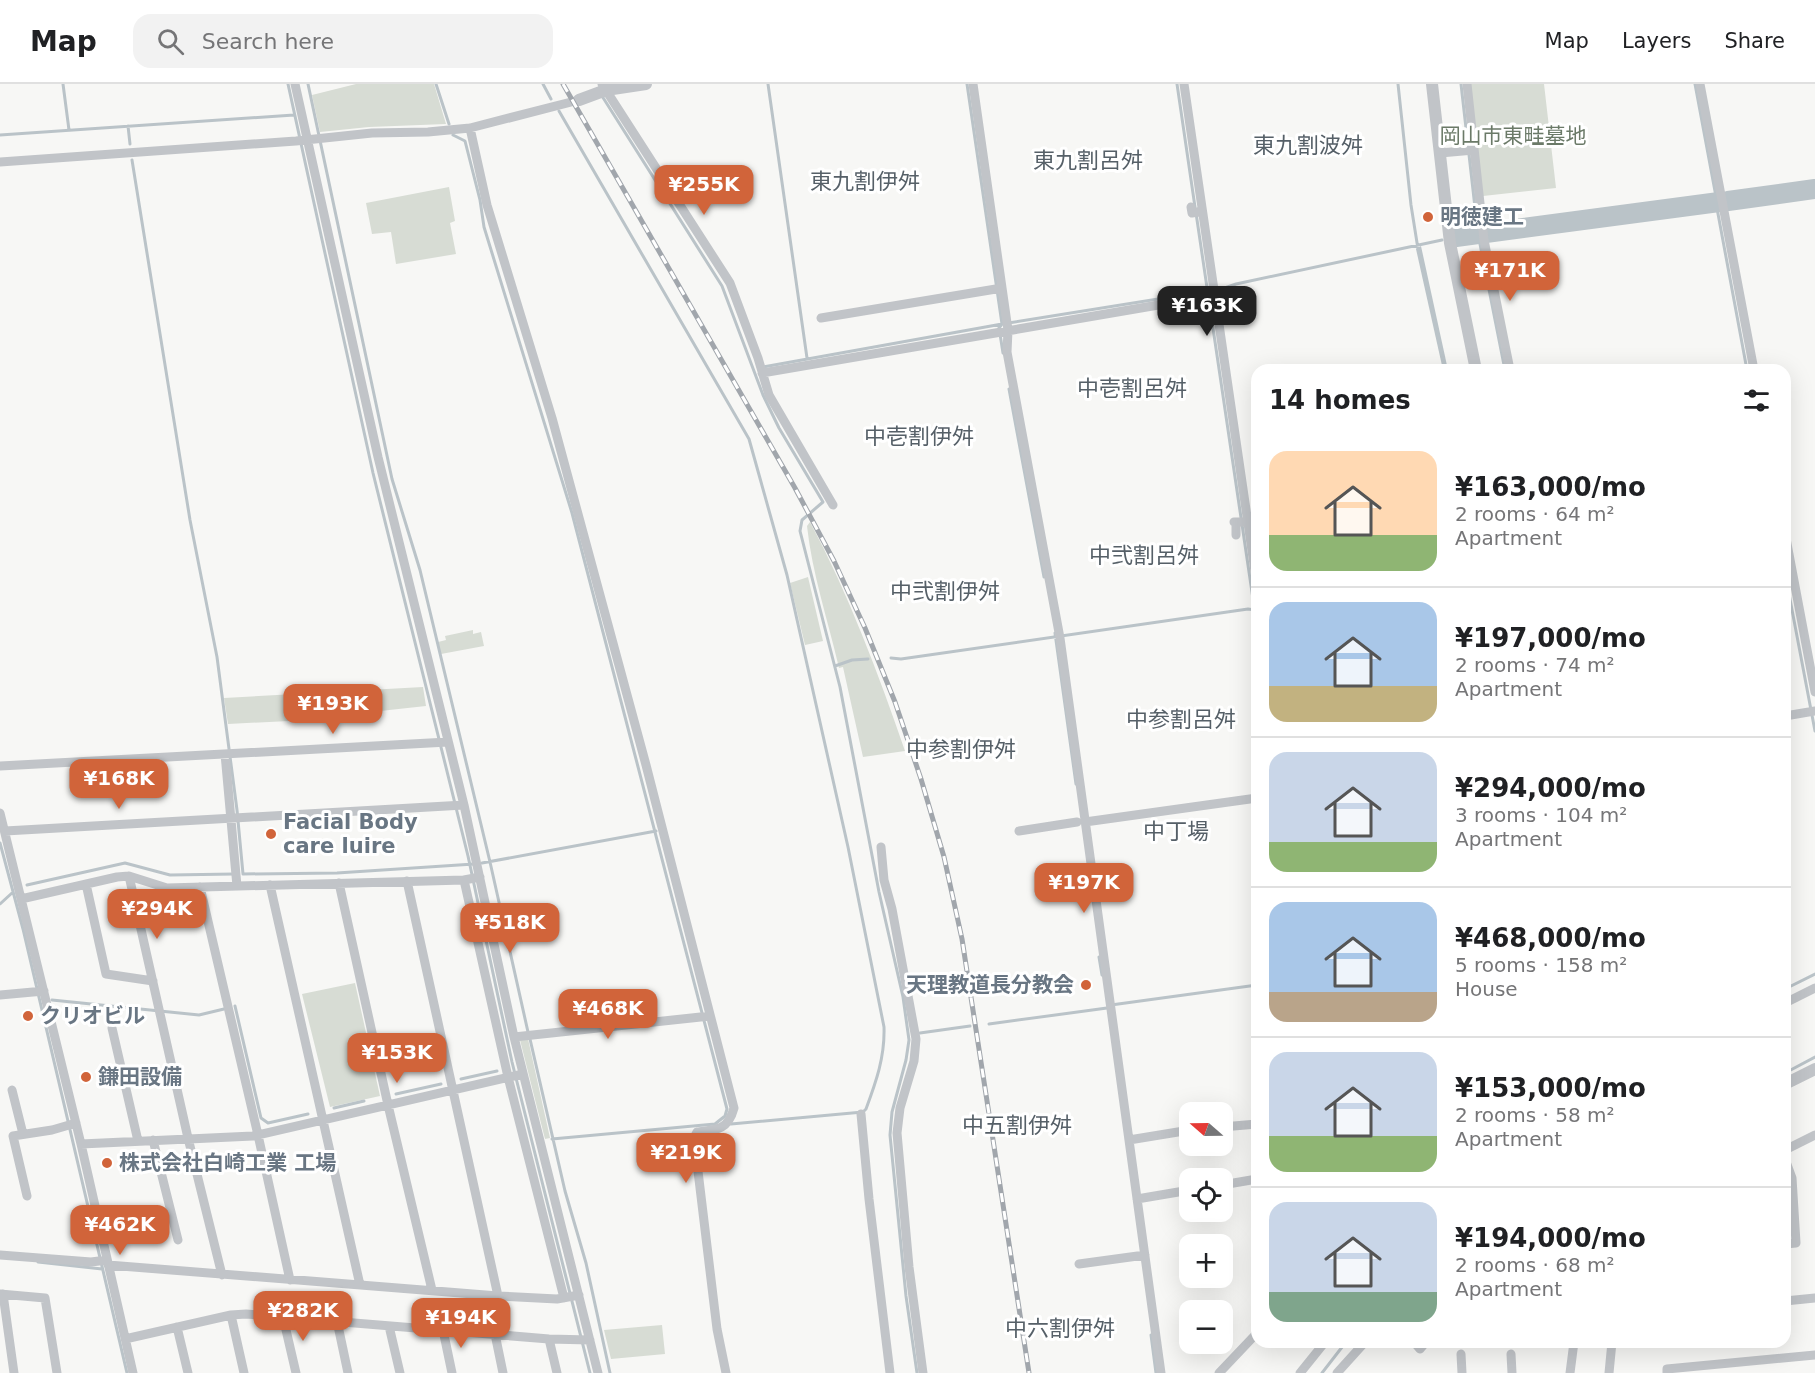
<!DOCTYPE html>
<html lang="en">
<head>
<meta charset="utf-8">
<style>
  body { margin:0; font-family:"DejaVu Sans","Noto Sans JP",sans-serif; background:#f2f2f2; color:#202124; height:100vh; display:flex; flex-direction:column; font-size:22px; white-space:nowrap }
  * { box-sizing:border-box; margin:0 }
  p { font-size:20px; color:#757577 }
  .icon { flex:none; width:33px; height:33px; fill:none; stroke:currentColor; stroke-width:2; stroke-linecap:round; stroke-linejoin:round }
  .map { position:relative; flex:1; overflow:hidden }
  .drawer { position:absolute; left:1251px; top:280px; width:540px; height:984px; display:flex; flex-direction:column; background:#fff; border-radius:18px; box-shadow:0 6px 24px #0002 }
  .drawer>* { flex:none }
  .needle { width:39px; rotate:290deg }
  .tools { position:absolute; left:1179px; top:1018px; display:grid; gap:12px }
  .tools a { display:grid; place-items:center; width:54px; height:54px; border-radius:12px; background:#fff; box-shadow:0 6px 24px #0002; font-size:30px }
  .price { position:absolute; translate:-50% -51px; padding:0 14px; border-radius:12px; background:#d1643a; color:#fff; font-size:20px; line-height:39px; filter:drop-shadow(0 2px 3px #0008) }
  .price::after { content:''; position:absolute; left:50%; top:36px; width:18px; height:14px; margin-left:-9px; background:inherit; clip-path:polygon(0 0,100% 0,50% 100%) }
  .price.active { background:#222; color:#fff }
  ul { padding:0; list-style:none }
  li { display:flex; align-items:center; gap:18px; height:150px; padding:0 18px }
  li+li { border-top:2px solid #e0e0e0 }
  li span { display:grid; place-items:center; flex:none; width:168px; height:120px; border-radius:18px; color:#555 }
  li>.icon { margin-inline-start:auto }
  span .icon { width:72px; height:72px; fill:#fffc; stroke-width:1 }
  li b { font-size:26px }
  h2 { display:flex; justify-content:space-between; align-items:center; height:72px; padding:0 18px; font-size:26px }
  header { display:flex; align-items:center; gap:36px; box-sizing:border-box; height:84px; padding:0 30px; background:#fff; border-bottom:2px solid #e0e0e0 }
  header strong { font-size:28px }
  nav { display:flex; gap:33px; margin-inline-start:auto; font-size:21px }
  .search { width:420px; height:54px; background:#f2f2f2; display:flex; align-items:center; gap:15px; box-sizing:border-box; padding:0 21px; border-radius:18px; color:#757577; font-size:22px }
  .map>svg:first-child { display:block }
  .green { fill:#d7dcd4 }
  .water { fill:#bac3c8 }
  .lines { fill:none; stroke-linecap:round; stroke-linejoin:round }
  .stream { stroke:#bac3c8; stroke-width:3 }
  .river { stroke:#bac3c8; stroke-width:20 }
  .minor { stroke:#c1c4c8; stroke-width:9 }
  .tertiary { stroke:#c1c4c8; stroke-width:12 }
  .rail-casing { stroke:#a1a6ac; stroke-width:5 }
  .rail { stroke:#fff; stroke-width:3; stroke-dasharray:9; stroke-linecap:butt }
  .poi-dot { fill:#d1643a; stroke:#fff; stroke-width:2 }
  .labels { text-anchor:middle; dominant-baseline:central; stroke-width:6; stroke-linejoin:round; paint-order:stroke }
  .park-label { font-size:21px; fill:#6b7a68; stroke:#fff }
  .poi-label { font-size:21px; font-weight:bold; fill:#697683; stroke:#fff; text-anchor:start }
  .neighbourhood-label { font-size:22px; fill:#566068; stroke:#fff }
</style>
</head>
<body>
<header>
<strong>Map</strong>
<div class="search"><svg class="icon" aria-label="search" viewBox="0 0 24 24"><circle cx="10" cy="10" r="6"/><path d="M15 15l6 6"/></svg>Search here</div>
<nav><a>Map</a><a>Layers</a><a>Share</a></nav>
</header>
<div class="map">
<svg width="1815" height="1289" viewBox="0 0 1815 1289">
  <rect width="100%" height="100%" fill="#f7f7f5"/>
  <path class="green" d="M356,0H434L446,40L369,43L320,48L312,11Z
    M1470,0H1544L1556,104L1483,112Z
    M449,103L455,137L450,139L456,170L396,180L391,148L372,150L366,119Z
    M810,438C849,511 878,589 905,667L863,673L843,583L839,584C828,537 812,489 807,442Z
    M808,493L823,557L805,561L790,499Z
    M473,546V550L481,548L484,562L441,570L438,558L446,556L445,552Z
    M423,603L426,622L371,628L370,633L228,640L224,614Z
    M355,899L380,1012L330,1023L302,910Z
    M528,955L550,1054L545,1055L520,956Z
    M662,1241L665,1270L611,1275L604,1246Z"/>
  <path class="water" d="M1421,162L1448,286H1443L1416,165Z"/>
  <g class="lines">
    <path class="stream" d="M63,0L69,46
      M288,0L373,389L468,772L512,978L590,1289
      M308,0L392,395L420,486L490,778L528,948
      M436,0L449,40
      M543,0L551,15
      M768,0L807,274
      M967,0L1002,240L999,244
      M1177,0L1195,123
      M1398,0L1411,121L1418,165
      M1461,0L1478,150L1505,286
      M1695,0L1717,118
      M602,12L722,202L763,311L779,344L823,418L802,436L800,447L840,603L879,808L903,913L909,956L906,976L892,1028L890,1051L906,1212L917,1289
      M559,27L749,355L787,491L848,763L884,943C885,973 876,998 866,1025L863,1028L731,1040
      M128,42L130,60
      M0,51L294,31
      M453,51L465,57L480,116L484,143L572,429L727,1025L725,1032L715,1040L552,1055
      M132,76L190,436L217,573L237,726L243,790
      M1716,119L1747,286
      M1196,129L1257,542
      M1219,206L1236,200L1442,156
      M1000,250L1003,269
      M763,283L1002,240L1208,207
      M1009,305L1044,493
      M1785,489L1815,647
      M1055,549L1076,700
      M891,574L901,575L1248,525L1255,526
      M835,582L852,576L868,575
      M0,759L23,845L127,1289
      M482,779L656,747
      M243,790L337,789L474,780
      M27,801L125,779L170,791L234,790
      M0,820L12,809
      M1099,873L1102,891
      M1785,905L1815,890
      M52,916L199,931L224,925
      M1111,921L1257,901
      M235,922L261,1034L268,1039L308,1030
      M989,940L1107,924
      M920,949L970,942
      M530,955L565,1107L586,1179L610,1289
      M1785,989L1815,973
      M461,995L497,987
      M396,1010L441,1000
      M334,1024L364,1017
      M38,1178L102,1185
      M1151,1251L1156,1289
      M1322,1289L1346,1258"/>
    <path class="river" d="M1728,117L1815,105
      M1456,153L1719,118"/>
    <path class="minor" d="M295,0L378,373L464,721L514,953L598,1289
      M602,0L730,199L758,274L769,311L833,421
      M973,0L1008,246L1007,268L1060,554L1161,1289
      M1184,0L1257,501
      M1467,0L1484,156L1510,286
      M1700,0L1754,286
      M470,44L487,121L552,334L646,681L734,1024C728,1046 717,1046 697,1048L694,1054L717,1245L726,1289
      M1440,69L1474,66
      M0,78L296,57L372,49L428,48L470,44L579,16
      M1191,123L1192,129L1202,127
      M821,234L1002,204
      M762,289L1205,213
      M1234,438H1248
      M1236,439V451
      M1785,449L1815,608
      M1785,632L1815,627
      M225,670L237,802
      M0,682L448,658
      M0,729L81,1060L133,1289
      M1085,738L1257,714
      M5,747L464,721
      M1019,747L1077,738
      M881,763L884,796L892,825L916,955L914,977L900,1024L897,1049L909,1183L923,1289
      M129,792L188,1054L222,1191
      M464,796L508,993L564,1214
      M407,797L498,1212
      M339,799L388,1021L432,1206
      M86,800L106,890L153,897
      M270,801L360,1201
      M200,803L258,1051L290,1196
      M21,815L117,793L129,792L167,804L464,796L480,793
      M0,911L44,907
      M1785,919L1815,904
      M112,944L138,1057
      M514,953L710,932
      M12,1006L23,1050
      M861,1030L869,1115L890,1289
      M1222,1043L1257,1040
      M153,1056L178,1156
      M1129,1056L1190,1046
      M81,1060L253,1052L523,990
      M1785,1066L1815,1051
      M1785,1075L1792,1094L1796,1159L1785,1160
      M1222,1101L1257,1095
      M27,1112L13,1052L52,1046L76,1039
      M1137,1115L1190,1106
      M0,1171L91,1178L107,1176
      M1079,1180L1145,1171
      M108,1181L498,1212L557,1215L579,1211
      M0,1210L45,1214L57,1289
      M3,1210L14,1289
      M1785,1217L1815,1214
      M231,1231L244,1289
      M283,1233L296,1289
      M337,1237L348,1289
      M389,1242L400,1289
      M177,1243L188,1289
      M443,1246L452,1289
      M495,1250L503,1289
      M125,1255L231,1231L246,1230L549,1255L590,1256
      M549,1255L557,1289
      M1414,1258L1420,1265L1426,1258
      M1461,1270L1462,1289
      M1511,1270L1512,1289
      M1219,1289L1257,1249
      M1300,1289L1325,1258
      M1337,1289L1365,1258
      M1570,1289L1574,1258
      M1609,1289L1612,1258
      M1667,1289V1285L1815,1271"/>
    <path class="tertiary" d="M1432,0L1450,159L1476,286
      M579,16L606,6L646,0
      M1785,1000L1815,985"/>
    <g class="rail-casing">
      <path id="rail" d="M563,0L795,404L834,477L865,544L895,618L921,695L944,773L962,855L1029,1289"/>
    </g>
    <use href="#rail" class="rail"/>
  </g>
  <g class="poi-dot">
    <circle cx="1428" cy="133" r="6"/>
    <circle cx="271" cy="750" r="6"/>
    <circle cx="1086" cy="901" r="6"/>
    <circle cx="28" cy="932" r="6"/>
    <circle cx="86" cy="993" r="6"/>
    <circle cx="107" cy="1079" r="6"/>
  </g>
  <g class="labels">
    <g class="park-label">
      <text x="1513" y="52">岡山市東畦墓地</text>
    </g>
    <g class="poi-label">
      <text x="1440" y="133">明徳建工</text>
      <text x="283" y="738">Facial Body<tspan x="283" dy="24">care luire</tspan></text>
      <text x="1074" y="901" text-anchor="end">天理教道長分教会</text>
      <text x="40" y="932">クリオビル</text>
      <text x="98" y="993">鎌田設備</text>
      <text x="119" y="1079">株式会社白崎工業 工場</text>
    </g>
    <g class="neighbourhood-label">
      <text x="1308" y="61">東九割波舛</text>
      <text x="1088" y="76">東九割呂舛</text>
      <text x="865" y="97">東九割伊舛</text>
      <text x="1132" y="304">中壱割呂舛</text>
      <text x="919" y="352">中壱割伊舛</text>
      <text x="1144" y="471">中弐割呂舛</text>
      <text x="945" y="507">中弐割伊舛</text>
      <text x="1181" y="635">中参割呂舛</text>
      <text x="961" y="665">中参割伊舛</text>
      <text x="1176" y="747">中丁場</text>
      <text x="1017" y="1041">中五割伊舛</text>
      <text x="1060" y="1244">中六割伊舛</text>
    </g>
  </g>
</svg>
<div class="tools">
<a><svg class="needle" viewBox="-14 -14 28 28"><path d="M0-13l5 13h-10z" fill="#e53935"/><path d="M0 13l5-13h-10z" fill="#757577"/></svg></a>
<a><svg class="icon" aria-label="locate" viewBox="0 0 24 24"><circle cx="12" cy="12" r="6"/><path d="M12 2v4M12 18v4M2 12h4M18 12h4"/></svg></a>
<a>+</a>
<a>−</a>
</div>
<b class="price" style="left:704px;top:132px">¥255K</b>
<b class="price" style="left:1510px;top:218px">¥171K</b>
<b class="price active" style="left:1207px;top:253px">¥163K</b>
<b class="price" style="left:333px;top:651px">¥193K</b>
<b class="price" style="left:119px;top:726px">¥168K</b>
<b class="price" style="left:1084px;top:830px">¥197K</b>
<b class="price" style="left:157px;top:856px">¥294K</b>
<b class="price" style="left:510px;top:870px">¥518K</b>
<b class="price" style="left:608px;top:956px">¥468K</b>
<b class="price" style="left:397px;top:1000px">¥153K</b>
<b class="price" style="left:686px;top:1100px">¥219K</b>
<b class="price" style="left:120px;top:1172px">¥462K</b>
<b class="price" style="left:303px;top:1258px">¥282K</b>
<b class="price" style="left:461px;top:1265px">¥194K</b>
<section class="drawer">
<h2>14 homes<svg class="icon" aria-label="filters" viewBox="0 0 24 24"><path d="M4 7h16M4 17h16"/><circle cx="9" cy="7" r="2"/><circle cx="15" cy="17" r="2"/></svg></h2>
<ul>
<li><span style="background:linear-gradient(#ffd9b3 70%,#8fb573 0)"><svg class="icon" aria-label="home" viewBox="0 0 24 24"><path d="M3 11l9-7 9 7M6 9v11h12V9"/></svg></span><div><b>¥163,000/mo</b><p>2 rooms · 64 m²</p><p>Apartment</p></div></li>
<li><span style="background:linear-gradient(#a9c7e8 70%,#c2b280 0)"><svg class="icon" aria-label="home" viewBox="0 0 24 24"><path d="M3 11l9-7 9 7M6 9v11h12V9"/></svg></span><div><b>¥197,000/mo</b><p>2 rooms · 74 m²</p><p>Apartment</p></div></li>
<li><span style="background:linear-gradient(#c9d6e8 75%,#8fb573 0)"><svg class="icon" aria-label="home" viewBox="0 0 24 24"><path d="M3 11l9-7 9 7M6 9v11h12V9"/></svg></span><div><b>¥294,000/mo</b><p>3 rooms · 104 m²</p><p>Apartment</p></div></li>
<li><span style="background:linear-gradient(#a9c7e8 75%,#b9a48a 0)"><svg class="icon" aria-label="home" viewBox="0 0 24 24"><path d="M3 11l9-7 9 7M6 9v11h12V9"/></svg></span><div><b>¥468,000/mo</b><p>5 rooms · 158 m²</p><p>House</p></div></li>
<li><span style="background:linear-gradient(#c9d6e8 70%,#8fb573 0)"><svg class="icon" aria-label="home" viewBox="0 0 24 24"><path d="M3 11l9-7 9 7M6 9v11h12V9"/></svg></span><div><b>¥153,000/mo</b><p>2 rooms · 58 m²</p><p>Apartment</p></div></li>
<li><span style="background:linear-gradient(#c9d6e8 75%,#7fa58c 0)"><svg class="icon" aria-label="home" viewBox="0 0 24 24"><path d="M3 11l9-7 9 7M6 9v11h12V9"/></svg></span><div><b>¥194,000/mo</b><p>2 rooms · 68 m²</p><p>Apartment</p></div></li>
</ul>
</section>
</div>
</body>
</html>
